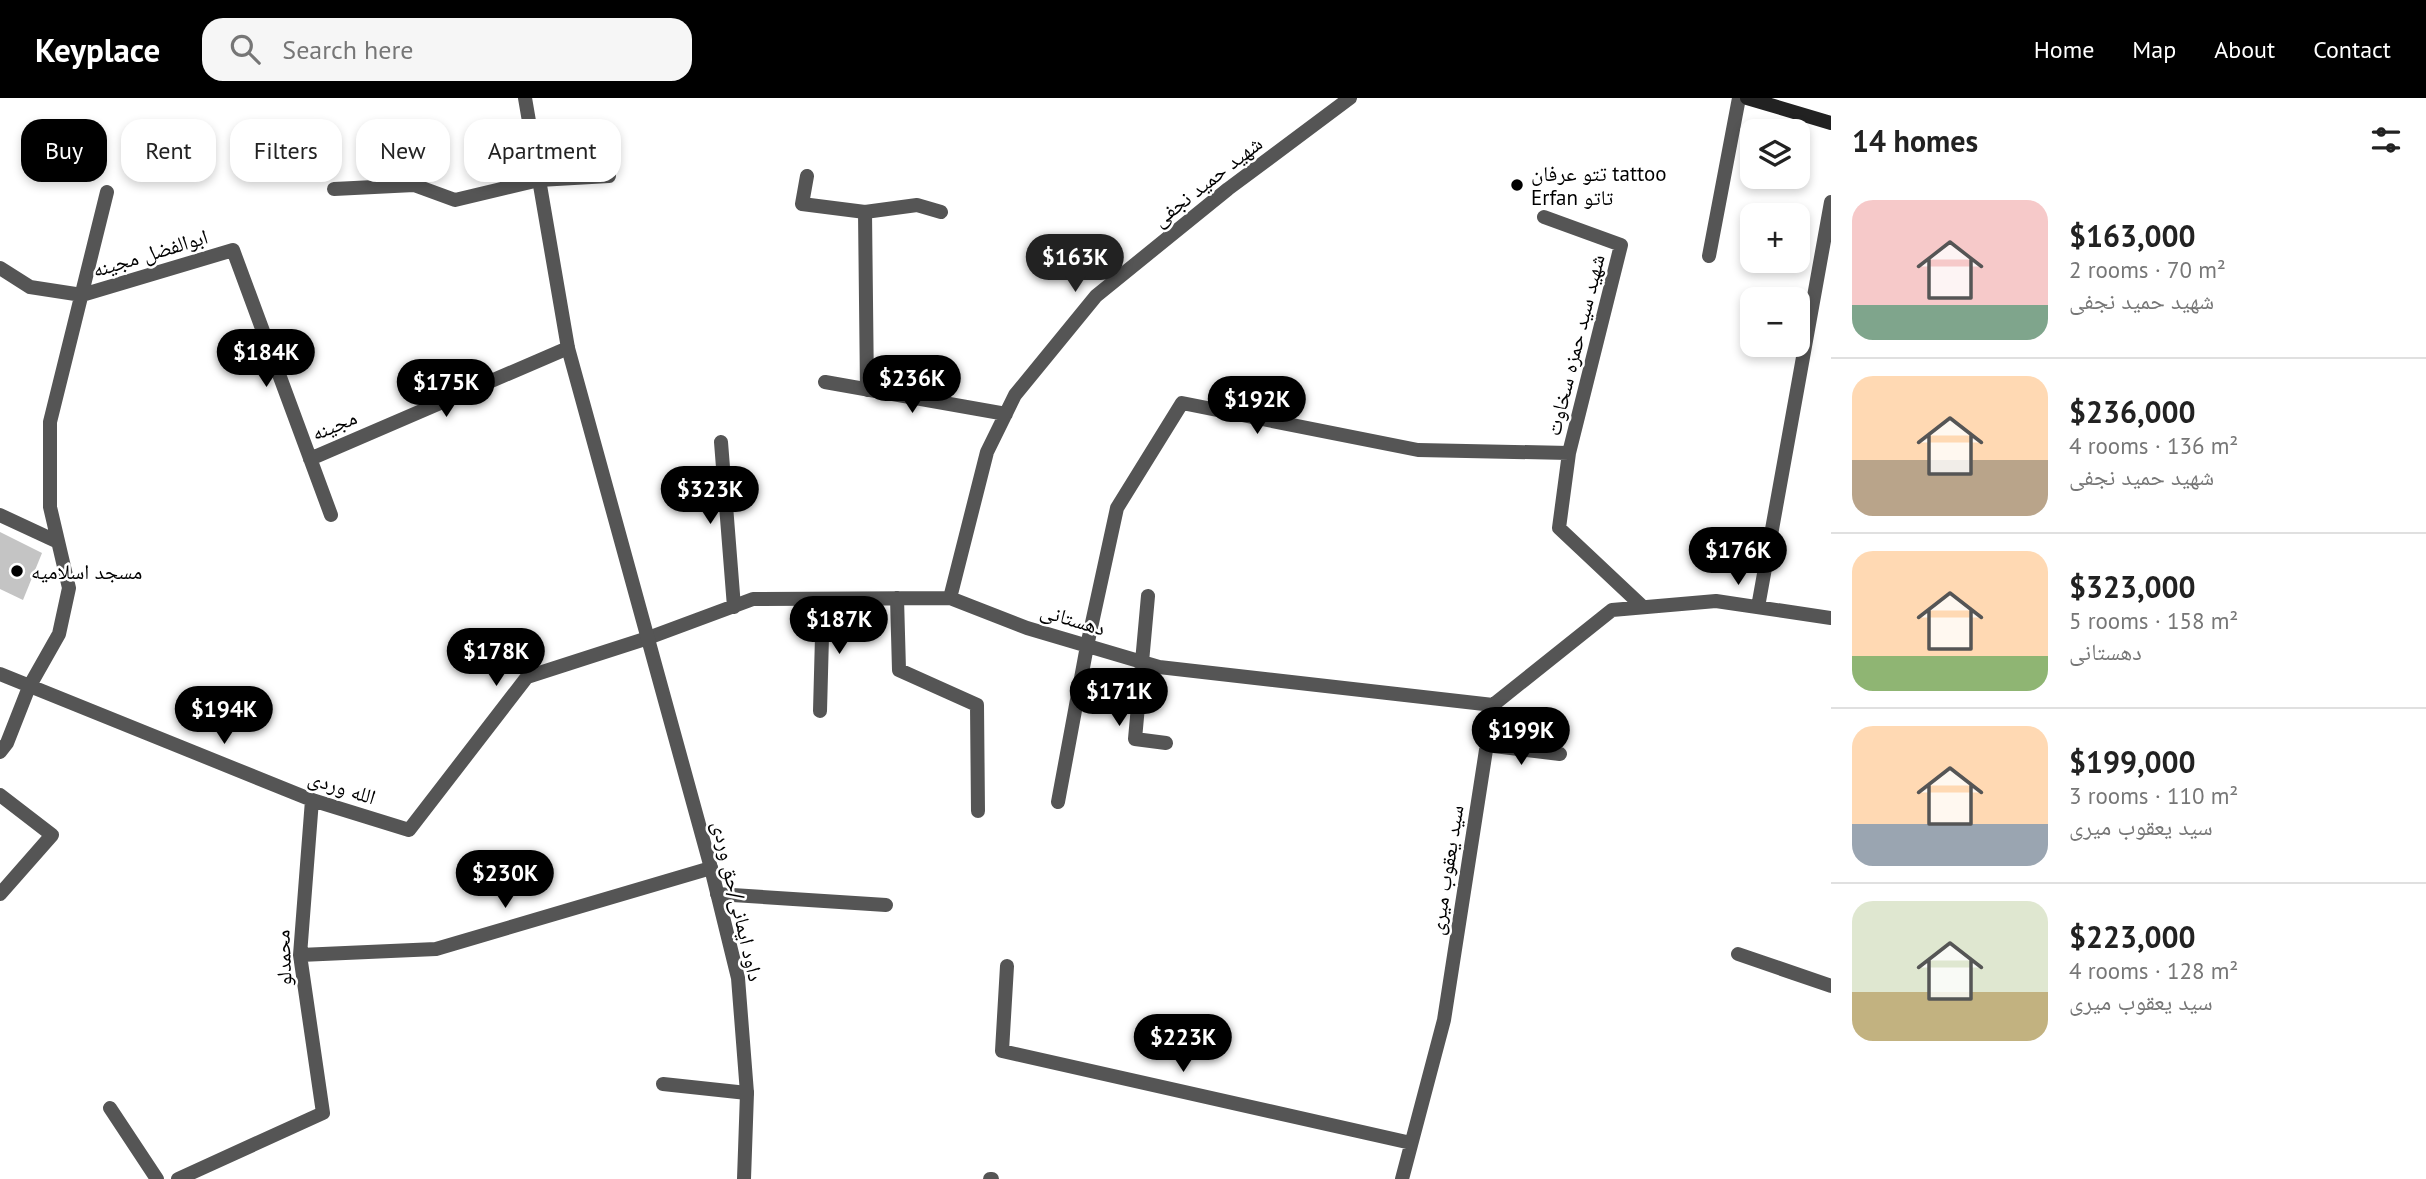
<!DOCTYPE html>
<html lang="en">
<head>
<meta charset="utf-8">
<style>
  body { margin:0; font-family:"PT Sans","Noto Naskh Arabic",sans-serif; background:#f6f6f6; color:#222; height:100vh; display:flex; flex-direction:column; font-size:26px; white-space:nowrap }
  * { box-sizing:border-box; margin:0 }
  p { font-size:23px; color:#767676 }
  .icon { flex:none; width:38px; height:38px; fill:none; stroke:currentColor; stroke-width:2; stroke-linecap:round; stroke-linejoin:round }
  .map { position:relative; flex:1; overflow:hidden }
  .drawer { display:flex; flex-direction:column; background:#fff; width:595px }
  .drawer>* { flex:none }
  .hud { position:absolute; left:21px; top:21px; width:665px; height:63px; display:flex; gap:14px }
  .fabs { position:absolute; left:1740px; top:21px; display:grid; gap:14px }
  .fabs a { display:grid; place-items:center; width:70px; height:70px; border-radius:14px; background:#fff; box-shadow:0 4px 10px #0003; font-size:35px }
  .price { position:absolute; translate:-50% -60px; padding:0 16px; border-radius:24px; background:#000; color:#fff; font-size:23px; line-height:46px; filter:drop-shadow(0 2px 4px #0008) }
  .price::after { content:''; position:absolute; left:50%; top:42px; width:21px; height:16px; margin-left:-10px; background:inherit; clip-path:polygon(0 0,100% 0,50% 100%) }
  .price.current { background:#222; color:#fff }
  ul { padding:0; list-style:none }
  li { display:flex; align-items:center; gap:21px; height:175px; padding:0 21px }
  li+li { border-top:2px solid #e0e0e0 }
  li span { display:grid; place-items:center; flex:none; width:196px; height:140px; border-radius:21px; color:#555 }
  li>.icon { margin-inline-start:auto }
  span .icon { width:84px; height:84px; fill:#fffc; stroke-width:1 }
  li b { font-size:30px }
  h2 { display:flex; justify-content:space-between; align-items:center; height:84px; padding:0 21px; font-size:30px }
  .chip { padding:0 24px; border-radius:21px; background:#fff; box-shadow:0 4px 10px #0003; font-size:24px; line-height:63px }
  .chip.current { background:#000; color:#fff }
  header { display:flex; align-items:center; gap:42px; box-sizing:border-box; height:98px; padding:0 35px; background:#000; color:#fff }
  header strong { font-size:33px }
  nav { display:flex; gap:38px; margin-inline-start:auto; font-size:24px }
  .search { width:490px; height:63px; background:#f6f6f6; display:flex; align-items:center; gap:18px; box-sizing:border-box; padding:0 24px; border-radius:21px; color:#767676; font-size:26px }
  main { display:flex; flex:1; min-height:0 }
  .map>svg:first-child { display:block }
  .building { fill:#c4c4c4 }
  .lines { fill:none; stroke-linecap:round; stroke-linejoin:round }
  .service { stroke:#555; stroke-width:14 }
  .minor { stroke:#555; stroke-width:14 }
  .tertiary { stroke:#555; stroke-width:14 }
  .secondary { stroke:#222; stroke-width:14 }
  .poi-dot { fill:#000; stroke:#fff; stroke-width:2.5 }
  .labels { text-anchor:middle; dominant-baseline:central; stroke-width:5; stroke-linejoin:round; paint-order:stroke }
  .poi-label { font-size:21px; fill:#000; stroke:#fff; text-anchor:start }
  .street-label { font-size:21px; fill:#000; stroke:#fff }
</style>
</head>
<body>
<header>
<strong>Keyplace</strong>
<div class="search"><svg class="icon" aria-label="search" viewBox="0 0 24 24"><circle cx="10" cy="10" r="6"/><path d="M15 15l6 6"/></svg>Search here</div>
<nav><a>Home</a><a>Map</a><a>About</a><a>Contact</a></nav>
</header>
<main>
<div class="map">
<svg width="1831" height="1081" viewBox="0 0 1831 1081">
  <rect width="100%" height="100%" fill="#fff"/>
  <path class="building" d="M0,434L42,455L23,502L0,491Z"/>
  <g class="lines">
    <path class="service" d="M717,796L886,807
      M663,986L747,995
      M110,1010L157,1081"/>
    <path class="minor" d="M807,78L802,106L865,114L917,107L941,114
      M334,91L414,87L455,102L539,82L609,78
      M865,114L867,292
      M1544,119L1621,147L1569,355L1559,430L1643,509
      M1709,158L1739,0
      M0,170L30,189L82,197L233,152L331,417
      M825,284L1006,316
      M721,344L734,509
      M310,361L568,250
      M0,417L58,444
      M1148,498L1135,641L1166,645
      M897,500L899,572L977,607L978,713
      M950,500L987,354L1015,297L1096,198L1228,91L1350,0
      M1758,509L1831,104
      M0,576L312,702L409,732L527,579L648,540L753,501L950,500L1027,530L1159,569L1493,607
      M820,613L823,501
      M1486,647L1560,656
      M0,654L7,645L29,589L59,536L69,490L50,409V324L107,94
      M0,697L52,737L0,796
      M1058,704L1087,548L1117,410L1182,305L1418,352L1569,355
      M1738,856L1831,888
      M300,857L436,851L711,770
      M1007,868L1002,953L1411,1045
      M178,1081L323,1015L300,857L312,702
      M990,1081H992
      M1402,1081L1444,922L1493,607L1612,512L1716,503L1831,520"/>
    <path class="tertiary" d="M525,0L568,250L711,770L738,880L747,995L744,1081"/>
    <path class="secondary" d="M1747,0L1831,25"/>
  </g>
  <g class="poi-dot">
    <circle cx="1517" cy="87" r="7"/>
    <circle cx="17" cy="473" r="7"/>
  </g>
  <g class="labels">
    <g class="poi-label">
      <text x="1531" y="75">تتو عرفان tattoo<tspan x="1531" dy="24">Erfan تاتو</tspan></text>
      <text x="31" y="473">مسجد اسلامیه</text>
    </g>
    <g class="street-label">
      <text transform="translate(1207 83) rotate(-38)">شهید حمید نجفی</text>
      <text transform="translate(150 155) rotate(-17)">ابوالفضل مجینه</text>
      <text transform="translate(1575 247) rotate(-76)">شهید سید حمزه سخاوت</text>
      <text transform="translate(334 327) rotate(-23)">مجینه</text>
      <text transform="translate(1073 521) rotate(17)">دهستانی</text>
      <text transform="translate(342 689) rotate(18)">الله وردی</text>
      <text transform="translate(1446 772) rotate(-81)">سید یعقوب میری</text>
      <text transform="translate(738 803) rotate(77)">داود ایمانی/حق وردی</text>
      <text transform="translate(283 860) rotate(-92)">محمدلو</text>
    </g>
  </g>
</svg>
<div class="fabs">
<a><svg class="icon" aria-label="layers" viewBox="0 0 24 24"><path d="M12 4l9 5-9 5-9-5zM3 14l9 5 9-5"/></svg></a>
<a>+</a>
<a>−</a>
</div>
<b class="price current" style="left:1075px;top:196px">$163K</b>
<b class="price" style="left:266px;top:291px">$184K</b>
<b class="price" style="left:912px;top:317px">$236K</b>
<b class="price" style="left:446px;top:321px">$175K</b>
<b class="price" style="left:1257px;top:338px">$192K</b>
<b class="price" style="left:710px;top:428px">$323K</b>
<b class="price" style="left:1738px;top:489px">$176K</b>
<b class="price" style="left:839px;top:558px">$187K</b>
<b class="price" style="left:496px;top:590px">$178K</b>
<b class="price" style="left:1119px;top:630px">$171K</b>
<b class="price" style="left:224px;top:648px">$194K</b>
<b class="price" style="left:1521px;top:669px">$199K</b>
<b class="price" style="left:505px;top:812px">$230K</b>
<b class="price" style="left:1183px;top:976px">$223K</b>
<div class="hud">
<a class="chip current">Buy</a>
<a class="chip">Rent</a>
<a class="chip">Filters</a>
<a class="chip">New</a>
<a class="chip">Apartment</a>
</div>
</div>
<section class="drawer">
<h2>14 homes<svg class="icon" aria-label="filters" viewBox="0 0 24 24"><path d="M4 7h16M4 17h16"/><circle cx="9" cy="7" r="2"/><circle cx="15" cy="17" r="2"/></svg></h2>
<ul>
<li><span style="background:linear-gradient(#f6c9c9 75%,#7fa58c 0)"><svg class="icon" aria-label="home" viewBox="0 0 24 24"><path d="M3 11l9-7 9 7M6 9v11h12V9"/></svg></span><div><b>$163,000</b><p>2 rooms · 70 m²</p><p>شهید حمید نجفی</p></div></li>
<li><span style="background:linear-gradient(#ffd9b3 60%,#b9a48a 0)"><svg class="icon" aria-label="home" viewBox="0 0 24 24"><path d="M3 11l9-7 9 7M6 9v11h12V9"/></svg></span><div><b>$236,000</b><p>4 rooms · 136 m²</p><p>شهید حمید نجفی</p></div></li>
<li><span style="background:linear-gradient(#ffd9b3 75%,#8fb573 0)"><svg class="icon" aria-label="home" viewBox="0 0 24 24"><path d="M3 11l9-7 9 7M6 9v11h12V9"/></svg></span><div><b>$323,000</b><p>5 rooms · 158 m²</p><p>دهستانی</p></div></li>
<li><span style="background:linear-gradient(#ffd9b3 70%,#9aa5b1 0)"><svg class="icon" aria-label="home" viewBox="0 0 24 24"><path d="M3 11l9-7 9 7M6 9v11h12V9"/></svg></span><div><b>$199,000</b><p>3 rooms · 110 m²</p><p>سید یعقوب میری</p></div></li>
<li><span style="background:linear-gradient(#dfe7d0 65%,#c2b280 0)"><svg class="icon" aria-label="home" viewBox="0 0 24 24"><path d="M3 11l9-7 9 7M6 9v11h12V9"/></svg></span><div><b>$223,000</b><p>4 rooms · 128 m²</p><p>سید یعقوب میری</p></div></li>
</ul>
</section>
</main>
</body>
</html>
